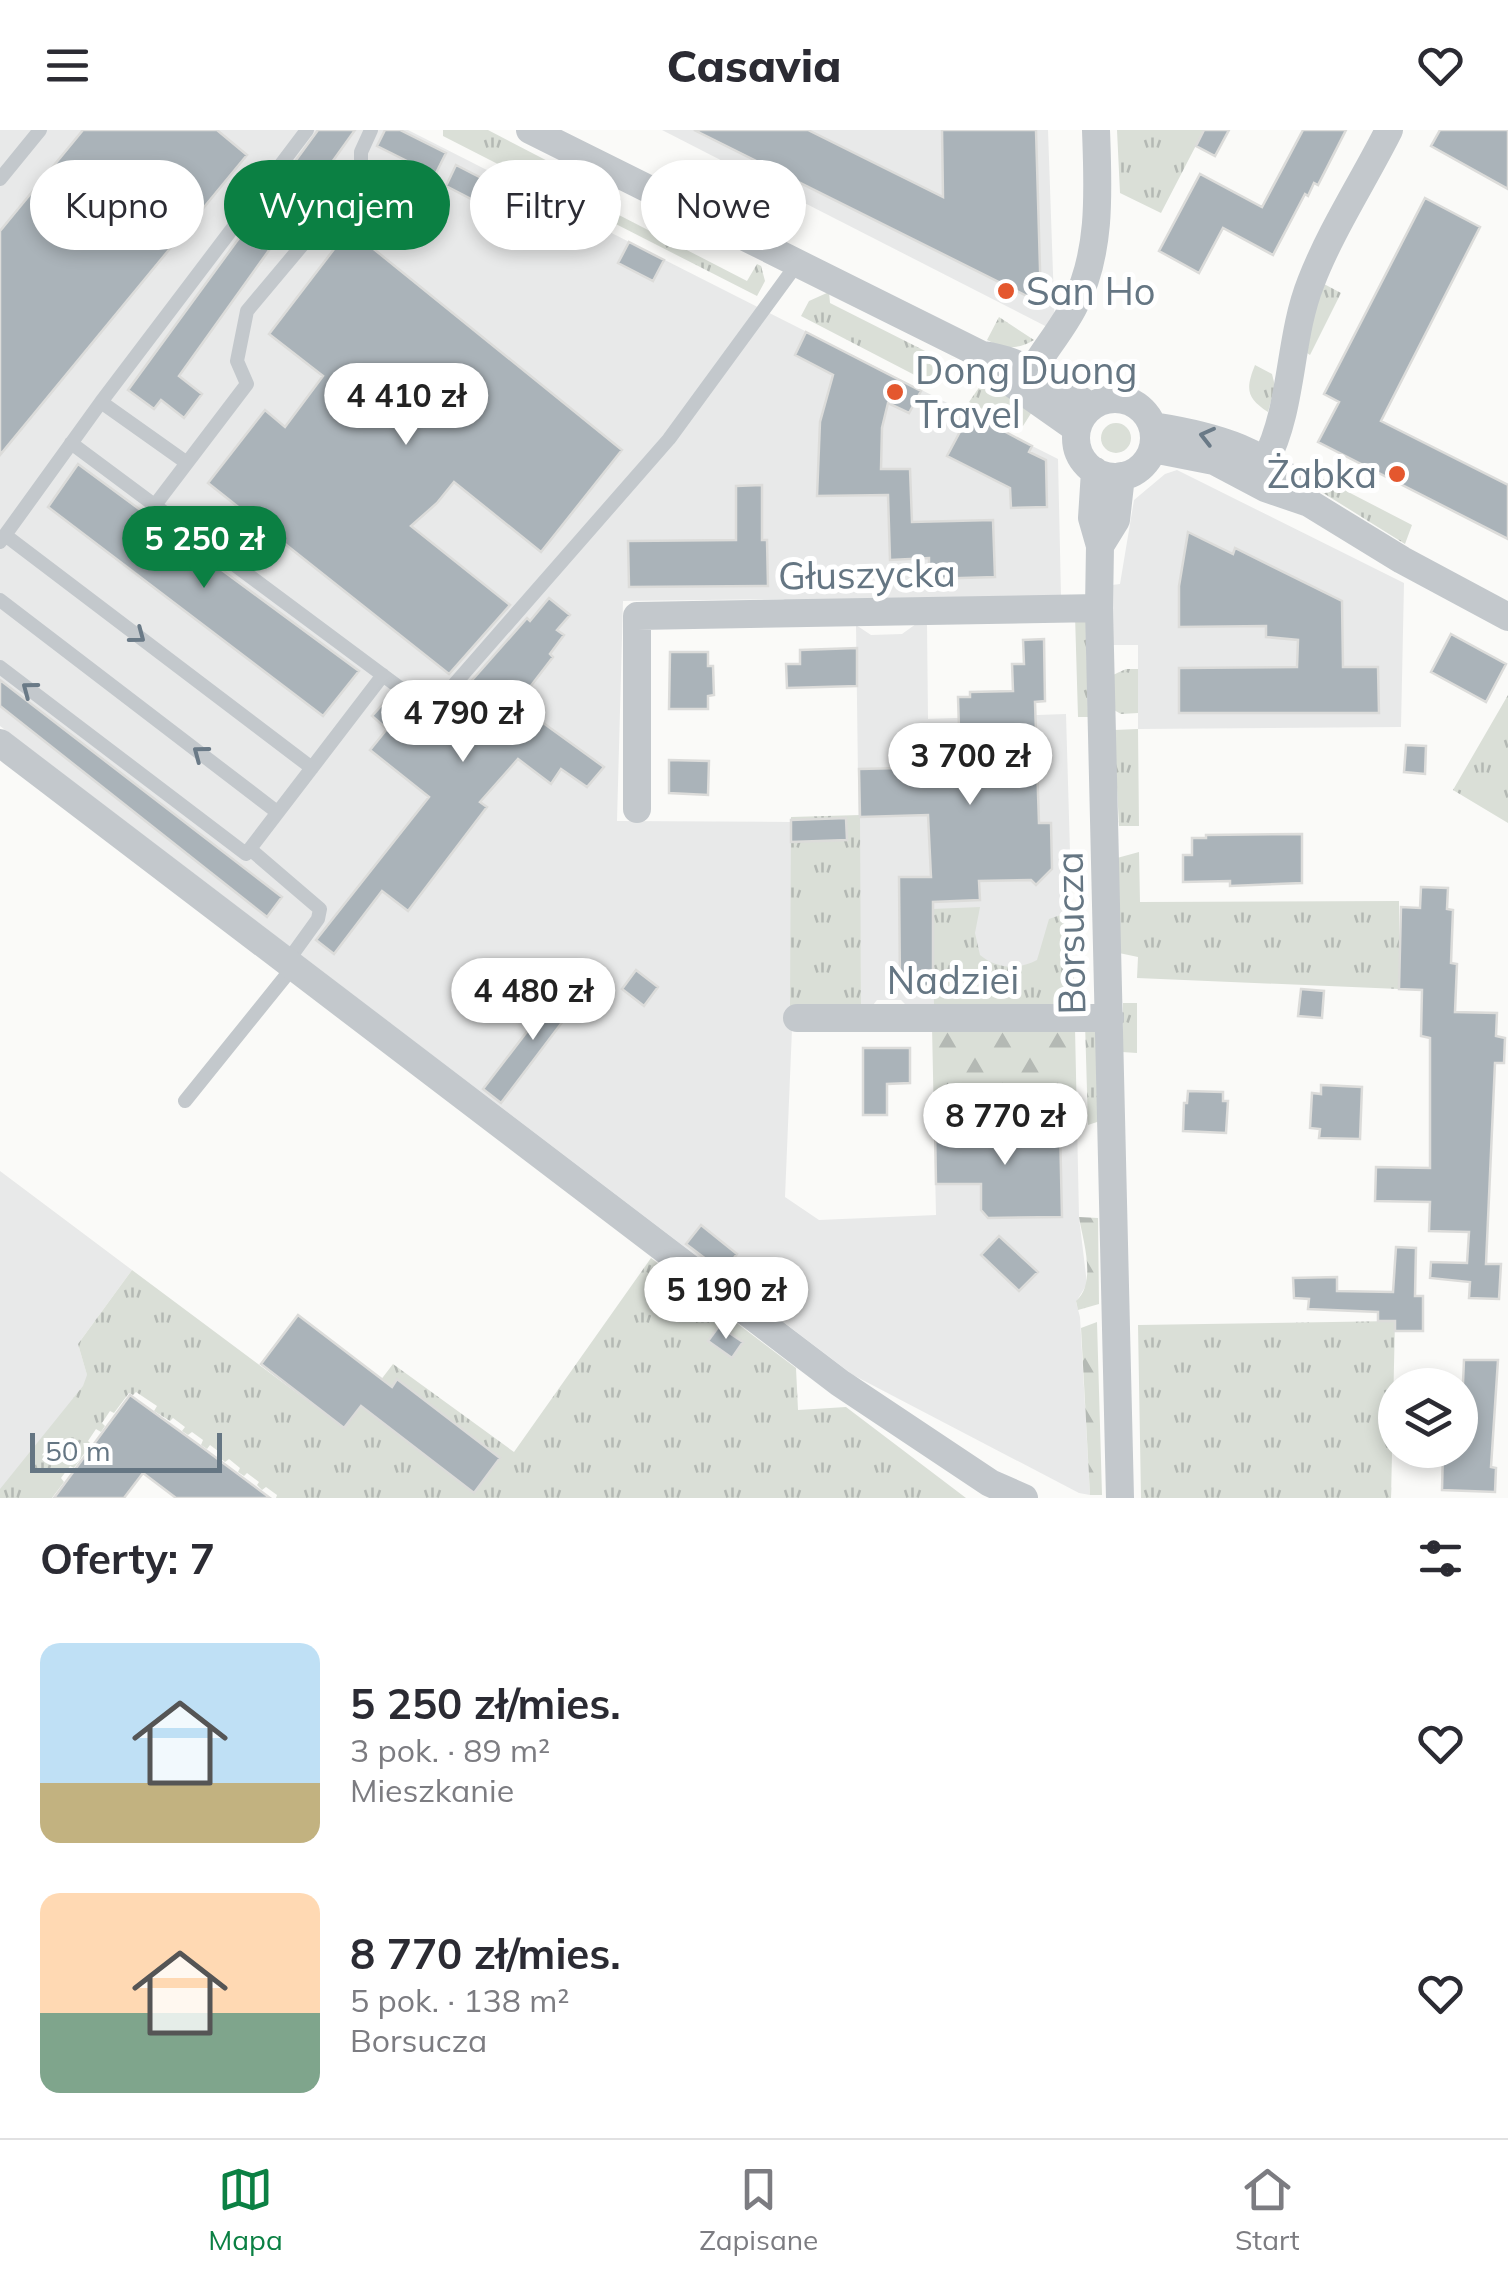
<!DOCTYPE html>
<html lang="pl">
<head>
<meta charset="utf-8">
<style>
  body { margin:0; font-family:Mulish,sans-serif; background:#f7f7f7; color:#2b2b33; height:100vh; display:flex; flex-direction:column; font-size:38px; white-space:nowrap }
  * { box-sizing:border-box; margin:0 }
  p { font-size:32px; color:#7c7c81 }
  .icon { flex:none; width:55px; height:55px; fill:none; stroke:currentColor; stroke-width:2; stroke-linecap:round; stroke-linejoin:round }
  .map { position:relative; height:1368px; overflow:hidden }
  .drawer { display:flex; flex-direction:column; background:#fff; flex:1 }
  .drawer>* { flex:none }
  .guide { position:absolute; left:30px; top:30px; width:1000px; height:90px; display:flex; gap:20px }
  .controls { position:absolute; left:1378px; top:1238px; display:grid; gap:20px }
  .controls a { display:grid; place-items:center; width:100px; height:100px; border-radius:50%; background:#fff; box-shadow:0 5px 15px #0003; font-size:50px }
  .scale { position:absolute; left:30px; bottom:25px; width:192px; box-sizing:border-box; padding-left:10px; border:5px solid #657683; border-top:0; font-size:28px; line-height:35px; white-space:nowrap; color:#657683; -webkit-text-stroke:8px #fff; paint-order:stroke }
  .price { position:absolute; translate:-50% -85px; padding:0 22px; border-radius:35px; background:#fff; color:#222; font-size:32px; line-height:65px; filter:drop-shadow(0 2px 5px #0008) }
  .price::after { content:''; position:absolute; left:50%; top:60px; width:30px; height:22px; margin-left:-15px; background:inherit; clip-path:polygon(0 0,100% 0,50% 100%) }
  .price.selected { background:#0b8043; color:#fff }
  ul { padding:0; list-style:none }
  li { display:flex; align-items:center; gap:30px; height:250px; padding:0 40px }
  li span { display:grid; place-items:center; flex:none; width:280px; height:200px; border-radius:20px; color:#555 }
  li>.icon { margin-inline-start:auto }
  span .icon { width:120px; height:120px; fill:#fffc; stroke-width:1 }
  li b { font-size:42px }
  h2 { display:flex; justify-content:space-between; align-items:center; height:120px; padding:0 40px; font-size:42px }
  .pill { padding:0 35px; border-radius:45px; background:#fff; box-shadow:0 5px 15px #0003; font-size:35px; line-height:90px }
  .pill.selected { background:#0b8043; color:#fff }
  header { display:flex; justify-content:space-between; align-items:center; height:130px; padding:0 40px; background:#fff; font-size:45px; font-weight:800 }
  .dock { display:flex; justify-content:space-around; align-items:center; height:140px; border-top:2px solid #e1e1e2; background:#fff; font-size:28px; color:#7c7c81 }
  .dock a { display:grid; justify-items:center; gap:5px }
  .dock .selected { color:#0b8043 }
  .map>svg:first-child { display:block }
  .built { fill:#e8e9e9 }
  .grass { fill:url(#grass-tufts) }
  .forest { fill:url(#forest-firs) }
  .building { fill:#aab3b9; stroke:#dcdcda; stroke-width:2.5 }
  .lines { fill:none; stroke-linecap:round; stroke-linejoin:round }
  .lane { stroke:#c3c8cc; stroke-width:14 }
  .street { stroke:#c3c8cc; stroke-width:28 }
  .oneway { stroke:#6a7a87 }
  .poi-dot { fill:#e4572e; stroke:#fff; stroke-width:4 }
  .labels { text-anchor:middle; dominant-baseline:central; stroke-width:10; stroke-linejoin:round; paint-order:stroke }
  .poi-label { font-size:38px; fill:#657683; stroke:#fff; text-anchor:start }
  .street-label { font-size:38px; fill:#657683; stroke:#fff }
</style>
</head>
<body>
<header><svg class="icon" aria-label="menu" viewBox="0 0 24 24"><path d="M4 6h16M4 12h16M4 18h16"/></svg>Casavia<svg class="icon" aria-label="heart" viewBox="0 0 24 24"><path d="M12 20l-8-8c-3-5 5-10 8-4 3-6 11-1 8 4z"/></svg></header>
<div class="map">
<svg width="1508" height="1368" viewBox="0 0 1508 1368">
  <defs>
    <pattern id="grass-tufts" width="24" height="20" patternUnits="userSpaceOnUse" patternTransform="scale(2.5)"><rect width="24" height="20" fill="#dadfd7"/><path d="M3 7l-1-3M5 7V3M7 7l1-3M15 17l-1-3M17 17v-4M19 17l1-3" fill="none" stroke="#b4b9b4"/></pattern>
    <pattern id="forest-firs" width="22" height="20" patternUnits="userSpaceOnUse" patternTransform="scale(2.5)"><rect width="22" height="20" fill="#dadfd7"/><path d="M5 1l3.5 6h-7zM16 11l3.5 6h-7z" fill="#b4b9b4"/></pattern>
  </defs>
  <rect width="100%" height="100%" fill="#fafaf8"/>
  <path class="built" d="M0,0H408L1058,329L1061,466L789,472L783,469L623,471L617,691L791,692L792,899L785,1067L819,1090L936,1085L934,993L1077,991L1079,1087L1087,1154L1076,1172L1080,1187L1090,1365L1079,1363L853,1245L0,596Z
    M662,0H1048L1055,201Z
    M1177,340L1404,453L1401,597L1138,599V515H1113L1112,455L1120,454L1134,370L1165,344Z
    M927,493L928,589L1066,584L1074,860L1061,875H906L901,870H877L873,875H861L856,495L871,505L902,504L916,494Z
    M0,1041L132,1140L78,1214L90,1255L0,1367Z"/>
  <path class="grass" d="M443,0H488L621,69L615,83L747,151L757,134L761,136L765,151L757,166L443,6Z
    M1117,0H1204L1161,83L1120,63Z
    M1324,154L1341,163L1310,225L1307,223L1313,187Z
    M829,162L830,173L939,228L930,253L801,186L809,171Z
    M999,187L1034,210C1018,220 1003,219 987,210Z
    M1255,235L1272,244L1275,256L1268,282C1247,268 1245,260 1255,235Z
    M987,246L1035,277L1023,296L1017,297L969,272Z
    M1101 308a15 15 0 1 1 30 0a15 15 0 1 1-30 0Z
    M1298,336L1412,395L1405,414L1320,361Z
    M1075,485L1086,488L1088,587H1078Z
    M1126,539H1138V583L1121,584L1114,580L1113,545Z
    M1508,565V693L1453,660Z
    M1138,599L1139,696H1119L1114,600Z
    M860,685L861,875L790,877L791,687Z
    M1139,722L1140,772L1399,771V859L1137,848L1138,827L1119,823L1117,728Z
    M980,777L975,803L980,825C997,839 1018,840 1037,830L1049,789L1072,781L1074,860L1061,875H934L932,779Z
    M1123,873H1137V923L1122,922Z
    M1085,893L1098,896L1100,991L1088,995Z
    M651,1128L796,1238L798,1280L846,1277L966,1368H276L277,1365L266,1357L262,1360L257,1355L259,1352L247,1343L244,1346L238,1342L240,1338L229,1329L225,1332L220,1328L222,1324L210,1315L207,1319L201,1315L203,1310L192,1302L188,1305L182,1301L185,1297L173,1288L170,1291L154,1281L157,1276L136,1262L133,1265L129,1263L114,1283L110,1281L102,1293L105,1296L101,1302L96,1299L88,1311L91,1314L74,1338L70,1336L61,1348L64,1352L52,1368H0V1359L83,1256L87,1245L78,1214L132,1140L344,1298L393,1234L514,1322Z
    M1395,1191L1391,1368H1141L1138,1195Z"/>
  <path class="forest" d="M932,896L1075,898L1077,991L934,993Z
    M1079,1087L1098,1088L1099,1174L1078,1180L1076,1171C1097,1153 1083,1111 1079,1087Z
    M1097,1192L1102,1365H1090L1081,1198Z"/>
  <path class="building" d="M83,0H217L247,25L0,325V101Z
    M318,0H355L179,246L202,264L184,288L161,270L154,279L128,260Z
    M385,0H400L446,23L435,45L377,16Z
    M694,0H808L943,67L942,0H1036L1041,173Z
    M1204,0H1229L1215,26L1196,16Z
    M1303,0H1346L1318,55L1314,53L1308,66L1305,64L1273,125L1223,98L1199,143L1159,121L1200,44L1262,77Z
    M1440,0H1508V59L1431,16Z
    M456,35L489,52L479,73L446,56Z
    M1425,68L1480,97L1381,291L1508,355V409L1318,312L1339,272L1324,264Z
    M355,80L382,100L370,116L622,320L541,422L454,352L437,373L411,396L510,475L449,544L208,353L265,280L285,297L323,246L269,204L341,110L334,105Z
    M629,112L664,130L653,151L618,133Z
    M806,202L921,261L909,283L888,273L882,298L881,339H910L912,392L993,390L995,447L929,449V428L890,430L888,365L817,366L820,292L833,245L795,225Z
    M970,283L1032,316L1029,322L1046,330L1047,377L1011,378L1010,358L947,326Z
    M78,334L359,541L323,586L48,377Z
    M762,355V410H767L768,456L629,457L628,411L736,410V356Z
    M1188,402L1233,424L1235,418L1342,471L1343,537H1378L1379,583H1179V538L1297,537L1298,510L1266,507V496L1179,497V456Z
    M549,468L570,485L557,500L564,505L550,524L553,527L517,574L604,637L587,657L561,639L551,654L518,629L480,672L487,677L408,781L382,761L334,824L316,810L429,667L370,620L387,599L372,586L391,565L435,601L466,557L527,488L530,491Z
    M1451,504L1506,534L1486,572L1431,542Z
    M1044,509L1045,571L1035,572L1039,693H1051L1052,739L1036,755L1031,750L979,751L980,770L933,772V856H900L899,747H931L928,685L860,687L859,639L941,637L939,600L959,599L958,567H970V562L1013,561L1012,534H1024L1023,510Z
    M857,518V556L787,558L786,534H800V520Z
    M670,522H708V536H713L714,565L708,566V579H669Z
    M0,550L282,767L267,787L0,576Z
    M1406,615L1426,616L1425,644L1404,642Z
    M669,630L709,631L708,665L669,663Z
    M846,688L847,710L791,712V690Z
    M1302,704V753L1230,756V751L1183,752V725H1192V708H1206V705Z
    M1421,757L1448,758L1447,779L1453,780L1451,833L1457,834L1455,882L1497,883L1496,906L1505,908L1504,933H1495L1486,1134H1501L1499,1169L1469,1168L1470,1152L1430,1148L1431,1132L1467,1133L1469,1102L1429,1101L1430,1072L1375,1071L1376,1037L1430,1038V908L1421,906L1422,860L1399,859L1401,777L1420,778Z
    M636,840L658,857L644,876L622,859Z
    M565,852L582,866L501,973L483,959Z
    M1301,859L1324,861L1322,888L1298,886Z
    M863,918H910V953L887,954V985H863Z
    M1321,955L1362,957L1360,1009L1319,1008L1320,999L1310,998L1312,963L1321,964Z
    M1188,961L1223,962V971H1228L1226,1003L1183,1001L1184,973H1187Z
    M1060,997L1062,1087L988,1088L981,1080V1054H936L935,998Z
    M701,1095L737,1124L723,1142L686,1114Z
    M999,1106L1038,1142L1019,1161L981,1125Z
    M1396,1117L1416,1118L1415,1166H1423V1201H1395V1191H1378V1182L1308,1179L1309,1169L1294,1168L1293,1148L1337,1147V1161L1393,1162Z
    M298,1185L392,1257L397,1249L500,1328L474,1363L361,1276L344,1298L261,1234Z
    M719,1196L743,1212L732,1228L708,1211Z
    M1464,1230H1498L1491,1337L1496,1338L1495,1362L1442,1360L1443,1320H1460Z
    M130,1265L203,1318L270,1368H176L143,1343L124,1368H54Z"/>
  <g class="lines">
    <path class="lane" d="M0,49L40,0
      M101,272L187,333
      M71,313L431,581L669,309L797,134
      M155,375L247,254L237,231L247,181L361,45V22L371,0
      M5,405L312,638
      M0,412L101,272L307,0
      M0,470L277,682
      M0,537L246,724L383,545
      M250,719L320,779L318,789L287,832
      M185,971L293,837"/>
    <path class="street" d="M530,0L982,225C1023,230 1058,255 1091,277
      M986,230L993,240L1077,299
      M1032,241C1045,219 1063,198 1074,176C1102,123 1098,58 1096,0
      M1076 308a39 39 0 1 1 78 0a39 39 0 1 1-78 0Z
      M1153,296C1211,305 1274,320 1309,372
      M1153,319L1214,331L1265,358L1309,373L1402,430L1508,487
      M1265,332C1294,276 1288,210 1311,152C1331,100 1364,50 1389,0
      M1095,341L1092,388L1100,416L1099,478L1120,1368
      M1100,416L1116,390L1121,346
      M0,613L840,1253L990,1353L1024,1368
      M637,679V486L1099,478
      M797,888H1110"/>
  </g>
  <defs><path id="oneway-chevron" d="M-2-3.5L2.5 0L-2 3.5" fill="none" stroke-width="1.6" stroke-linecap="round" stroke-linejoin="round" transform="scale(2.5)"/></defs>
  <g class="oneway">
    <use href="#oneway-chevron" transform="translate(1207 306) rotate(-166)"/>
    <use href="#oneway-chevron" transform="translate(138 506) rotate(37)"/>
    <use href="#oneway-chevron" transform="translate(29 559) rotate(-143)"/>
    <use href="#oneway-chevron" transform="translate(200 623) rotate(-143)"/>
  </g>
  <g class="poi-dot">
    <circle cx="1006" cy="161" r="10"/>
    <circle cx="895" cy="262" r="10"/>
    <circle cx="1397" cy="344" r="10"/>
  </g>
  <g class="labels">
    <g class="poi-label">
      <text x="1026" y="161">San Ho</text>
      <text x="915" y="240">Dong Duong<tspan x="915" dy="44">Travel</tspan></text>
      <text x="1377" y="344" text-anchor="end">Żabka</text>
    </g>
    <g class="street-label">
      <text transform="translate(867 444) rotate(-1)">Głuszycka</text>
      <text transform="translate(1070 803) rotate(-91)">Borsucza</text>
      <text x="953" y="850">Nadziei</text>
    </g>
  </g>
</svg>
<div class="controls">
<a><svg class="icon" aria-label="layers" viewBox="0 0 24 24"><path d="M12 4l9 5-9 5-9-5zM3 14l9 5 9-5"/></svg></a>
</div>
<div class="scale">50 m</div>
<b class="price" style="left:406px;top:318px">4 410 zł</b>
<b class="price selected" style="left:204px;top:461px">5 250 zł</b>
<b class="price" style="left:463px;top:635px">4 790 zł</b>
<b class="price" style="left:970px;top:678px">3 700 zł</b>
<b class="price" style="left:533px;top:913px">4 480 zł</b>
<b class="price" style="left:1005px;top:1038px">8 770 zł</b>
<b class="price" style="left:726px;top:1212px">5 190 zł</b>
<div class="guide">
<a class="pill">Kupno</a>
<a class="pill selected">Wynajem</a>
<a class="pill">Filtry</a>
<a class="pill">Nowe</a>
</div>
</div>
<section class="drawer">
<h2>Oferty: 7<svg class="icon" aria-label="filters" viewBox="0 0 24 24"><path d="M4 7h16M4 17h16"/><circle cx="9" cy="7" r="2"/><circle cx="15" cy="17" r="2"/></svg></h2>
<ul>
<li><span style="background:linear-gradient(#bfe0f5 70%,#c2b280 0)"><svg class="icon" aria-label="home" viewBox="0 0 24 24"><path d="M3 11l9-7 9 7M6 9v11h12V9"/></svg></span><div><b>5 250 zł/mies.</b><p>3 pok. · 89 m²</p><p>Mieszkanie</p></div><svg class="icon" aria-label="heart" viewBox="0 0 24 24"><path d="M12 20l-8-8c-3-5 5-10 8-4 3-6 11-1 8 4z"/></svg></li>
<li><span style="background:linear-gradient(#ffd9b3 60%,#7fa58c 0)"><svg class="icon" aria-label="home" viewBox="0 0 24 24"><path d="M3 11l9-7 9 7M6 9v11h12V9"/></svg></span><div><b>8 770 zł/mies.</b><p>5 pok. · 138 m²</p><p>Borsucza</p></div><svg class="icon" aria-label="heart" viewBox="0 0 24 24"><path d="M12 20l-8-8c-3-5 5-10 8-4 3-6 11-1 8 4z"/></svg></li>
</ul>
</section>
<nav class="dock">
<a class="selected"><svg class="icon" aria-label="map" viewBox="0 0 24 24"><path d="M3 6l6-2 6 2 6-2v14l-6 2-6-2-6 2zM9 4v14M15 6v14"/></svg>Mapa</a>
<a><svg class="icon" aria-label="saved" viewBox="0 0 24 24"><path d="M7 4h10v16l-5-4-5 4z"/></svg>Zapisane</a>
<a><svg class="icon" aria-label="home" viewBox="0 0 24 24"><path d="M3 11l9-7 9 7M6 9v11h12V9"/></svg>Start</a>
</nav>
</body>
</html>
